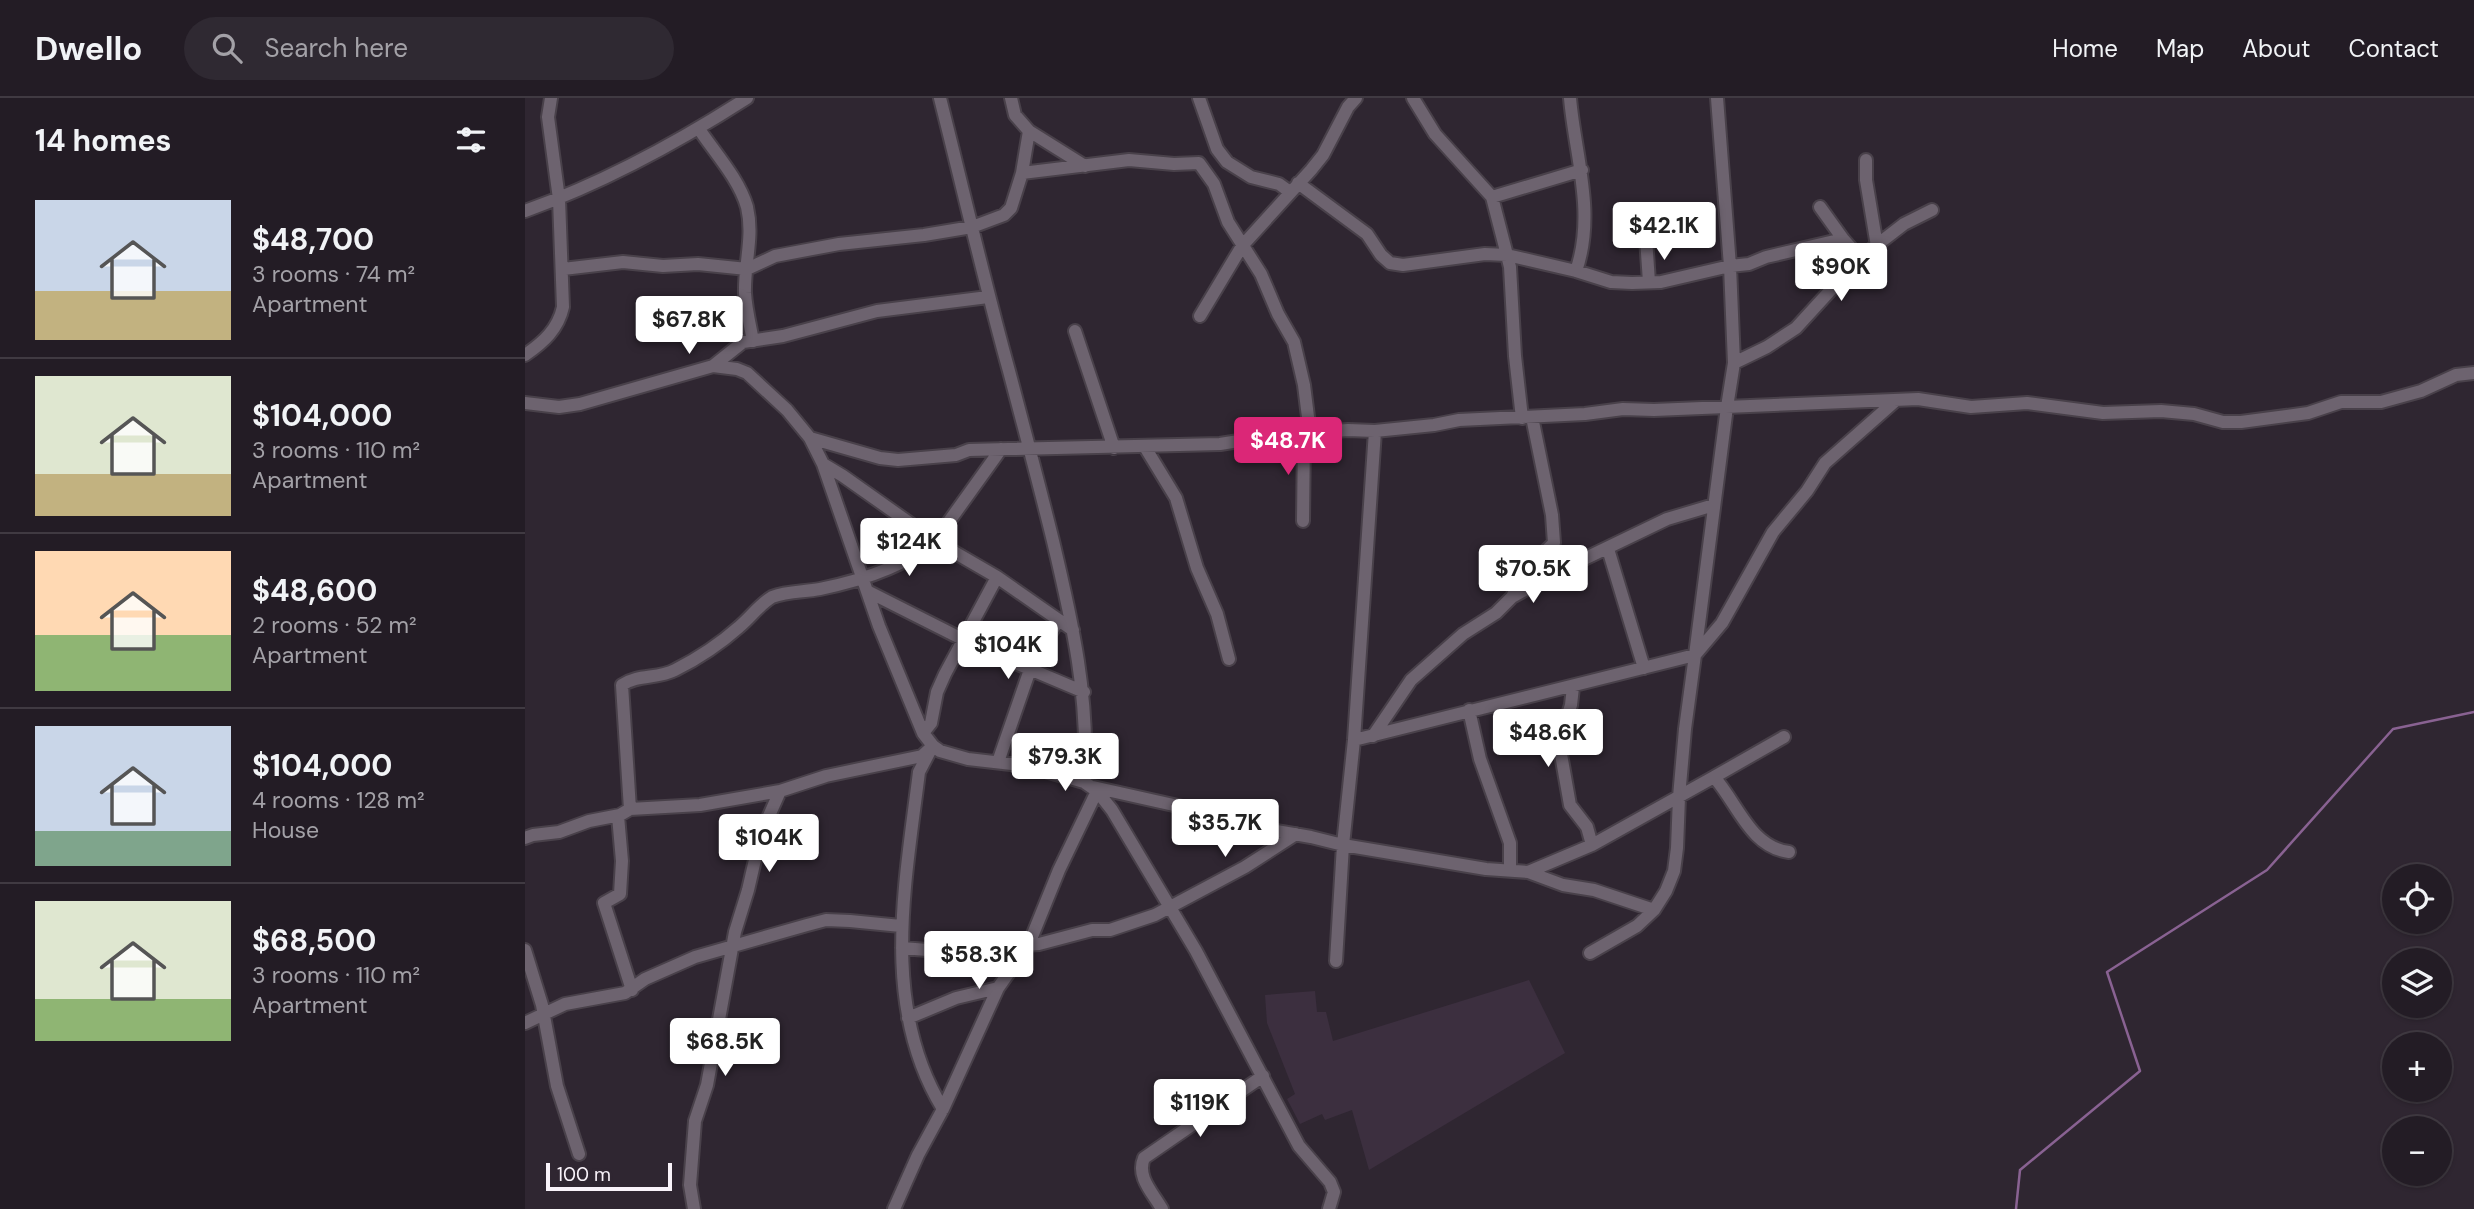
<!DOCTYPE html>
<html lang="en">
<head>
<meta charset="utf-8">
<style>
  body { margin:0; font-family:"DM Sans",sans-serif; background:#2f2932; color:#f1f3f6; height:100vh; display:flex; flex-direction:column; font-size:26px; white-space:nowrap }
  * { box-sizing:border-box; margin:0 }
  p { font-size:23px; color:#a3a1a7 }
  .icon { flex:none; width:38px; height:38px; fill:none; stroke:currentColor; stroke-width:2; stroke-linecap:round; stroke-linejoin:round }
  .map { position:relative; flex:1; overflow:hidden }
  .details { display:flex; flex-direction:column; background:#231c25; width:525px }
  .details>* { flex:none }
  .fabs { position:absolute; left:1857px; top:766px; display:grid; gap:14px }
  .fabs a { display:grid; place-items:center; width:70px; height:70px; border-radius:50%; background:#231c25; box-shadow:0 2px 5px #0004,0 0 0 2px #403a42; font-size:35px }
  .scale { position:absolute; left:21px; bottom:18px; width:126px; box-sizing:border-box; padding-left:7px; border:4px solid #f9f3fa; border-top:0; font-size:19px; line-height:24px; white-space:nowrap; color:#f9f3fa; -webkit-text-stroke:5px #2f2631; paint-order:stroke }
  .price { position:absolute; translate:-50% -60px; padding:0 16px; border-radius:7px; background:#fff; color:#222; font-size:23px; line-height:46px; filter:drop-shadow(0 2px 4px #0008) }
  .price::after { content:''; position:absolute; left:50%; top:42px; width:21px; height:16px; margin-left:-10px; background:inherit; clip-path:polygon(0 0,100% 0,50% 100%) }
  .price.selected { background:#db2777; color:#fff }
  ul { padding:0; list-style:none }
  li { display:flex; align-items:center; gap:21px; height:175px; padding:0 35px }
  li+li { border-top:2px solid #403a42 }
  li span { display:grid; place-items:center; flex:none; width:196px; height:140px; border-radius:0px; color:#555 }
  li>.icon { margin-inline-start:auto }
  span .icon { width:84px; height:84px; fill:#fffc; stroke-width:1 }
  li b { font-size:30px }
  h2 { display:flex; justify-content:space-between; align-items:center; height:84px; padding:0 35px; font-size:30px }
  header { display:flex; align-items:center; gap:42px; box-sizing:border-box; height:98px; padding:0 35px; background:#231c25; border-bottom:2px solid #403a42 }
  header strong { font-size:33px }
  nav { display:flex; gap:38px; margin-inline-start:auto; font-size:24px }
  .search { width:490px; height:63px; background:#2f2932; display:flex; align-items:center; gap:18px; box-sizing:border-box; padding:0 24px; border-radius:38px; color:#a3a1a7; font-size:26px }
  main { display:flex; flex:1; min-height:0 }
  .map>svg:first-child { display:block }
  .built { fill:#3c2f3f }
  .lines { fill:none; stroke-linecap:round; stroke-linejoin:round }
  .stream { stroke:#896292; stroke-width:2.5 }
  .minor-casing { stroke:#49414a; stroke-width:16 }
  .minor { stroke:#6d636f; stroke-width:12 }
</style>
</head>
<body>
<header>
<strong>Dwello</strong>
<div class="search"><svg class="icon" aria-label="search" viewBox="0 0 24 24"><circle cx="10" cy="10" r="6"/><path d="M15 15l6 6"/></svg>Search here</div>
<nav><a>Home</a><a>Map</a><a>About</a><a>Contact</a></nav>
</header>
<main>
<section class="details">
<h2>14 homes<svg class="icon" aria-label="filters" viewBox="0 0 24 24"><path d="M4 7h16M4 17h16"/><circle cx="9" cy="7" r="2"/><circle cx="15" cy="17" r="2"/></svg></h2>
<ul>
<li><span style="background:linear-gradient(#c9d6e8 65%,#c2b280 0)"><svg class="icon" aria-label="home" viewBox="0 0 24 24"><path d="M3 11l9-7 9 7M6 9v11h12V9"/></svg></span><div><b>$48,700</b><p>3 rooms · 74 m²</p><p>Apartment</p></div></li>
<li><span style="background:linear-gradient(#dfe7d0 70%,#c2b280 0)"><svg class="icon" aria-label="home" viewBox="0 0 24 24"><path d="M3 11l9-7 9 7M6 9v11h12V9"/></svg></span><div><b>$104,000</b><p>3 rooms · 110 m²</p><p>Apartment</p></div></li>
<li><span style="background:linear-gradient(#ffd9b3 60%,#8fb573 0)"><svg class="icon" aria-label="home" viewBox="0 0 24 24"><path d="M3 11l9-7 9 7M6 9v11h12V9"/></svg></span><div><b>$48,600</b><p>2 rooms · 52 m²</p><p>Apartment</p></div></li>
<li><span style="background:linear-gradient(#c9d6e8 75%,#7fa58c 0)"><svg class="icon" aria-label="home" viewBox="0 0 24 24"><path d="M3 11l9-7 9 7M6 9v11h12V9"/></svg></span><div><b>$104,000</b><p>4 rooms · 128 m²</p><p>House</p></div></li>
<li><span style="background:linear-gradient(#dfe7d0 70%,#8fb573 0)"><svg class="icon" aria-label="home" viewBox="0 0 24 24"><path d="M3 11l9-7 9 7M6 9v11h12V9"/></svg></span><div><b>$68,500</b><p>3 rooms · 110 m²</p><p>Apartment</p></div></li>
</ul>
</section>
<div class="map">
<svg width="1949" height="1111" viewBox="0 0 1949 1111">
  <rect width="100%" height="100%" fill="#2f2631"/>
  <path class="built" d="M1004,882L1040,955L844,1072L827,1012L800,1022L797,1016L775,1026L762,1001L770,996L742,925L740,897L790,893L792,914H801L808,943Z"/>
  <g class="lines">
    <path class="stream" d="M1491,1111L1495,1072L1615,973L1582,874L1742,772L1868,631L1949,614"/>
    <g class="minor-casing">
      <path id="minor" d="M415,0C438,91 459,183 484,273C499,330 514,386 528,443C547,523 565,602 559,684
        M486,0L490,17L504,33L560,68
        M674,0L692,51L702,64L726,79L754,86L765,94
        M888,0L910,36L967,99L982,157
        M1045,0C1050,58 1071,115 1051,173
        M174,31C190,55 214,81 222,109C229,139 219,166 220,195C221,211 225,227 228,243
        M1341,62V82L1352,148
        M497,75L604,62L649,66L674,65L689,86L703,124L736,176L753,216L769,244L779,287L785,335
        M773,85L842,136L856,157L865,165L878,167L960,156L982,157
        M967,99L1057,72
        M1295,109L1318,141
        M0,113C78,85 152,45 222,0
        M38,171L98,164L138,168L173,166L222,171L250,158L314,146L399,137L447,129L479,117L486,110L497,75L504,33
        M1124,184L1121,140L1127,134L1139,132
        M675,218L717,148L786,72L798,57L823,9L831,0
        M550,233L589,350
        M0,257C19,244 33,231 38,209L34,101L23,19L26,0
        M1209,265L1242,249L1271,230L1335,160L1379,126L1407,112
        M188,268L218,244L258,238L352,213L463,199
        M0,305L34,309L55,306L188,268L212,271L222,275L262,312L285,340L298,366L354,528L398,635L408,648L415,653L443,661L503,668L559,684L572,693L587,712L671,853L774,1048L805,1084L809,1094L804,1111
        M997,320L990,258L985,169L982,157L1051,173L1086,184L1107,185L1136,184L1205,168L1224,166L1241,159L1318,141L1335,160
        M285,340L355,360L373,362L431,357L444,352L695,346L745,338L823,332L850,333L909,327L934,322L1060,316L1098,311L1129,312L1393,301L1446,309L1502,305L1578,315L1636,313L1669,316L1698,324H1716L1783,315L1816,304H1856L1896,293L1931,277L1949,275
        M620,349L651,400L672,470L692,516L704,561
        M298,366L318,378L410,443L472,479L548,532
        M778,423L779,336
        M1083,451L1119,570
        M342,493L457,551L559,594
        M987,499L999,474L1029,445L1027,417L1007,319
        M1048,589L1046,607L1034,645L1045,707L1062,729L1067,747
        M944,612L955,661L985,745V773
        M398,635L406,625L412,594L420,576L472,479
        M848,638L886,582L938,536L971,515L987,499L1034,473L1142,421L1189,407
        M829,642L1170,557L1202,309L1209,265L1205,168L1192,0
        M406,651L394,674C380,787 355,908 418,1011
        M473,664L509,560L534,522
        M1189,679L1259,639
        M568,689L662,710L734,730L786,739L818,747L961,771L1003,774L1038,787L1069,792L1129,812
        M105,711L97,587C113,576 133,581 150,572C172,561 196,545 214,529C226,519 234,507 247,499C262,493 279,494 295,491C334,483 379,469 410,443L476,351
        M93,718L97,763L95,796L79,805L107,892
        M0,740L8,737L34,734L64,723L95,717L105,711L175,707L255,693L301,678L397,658L408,648
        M1003,774L1067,747L1189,679C1213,706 1225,749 1264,754
        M377,850L415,853L514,846L567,832H585L630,817L720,769L771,736
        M0,852L17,907L32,988L54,1056
        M1065,855L1112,828L1129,812L1141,793L1149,773L1152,750L1154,699L1160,631L1170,557L1197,525L1248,434L1282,393L1300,365L1369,304
        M811,863L818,747L829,642L850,333
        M383,920L431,900L473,890
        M0,925L40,906L100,895L120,881L170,859L282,827L301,822L325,823L376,828
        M169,1111L165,1087L170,1023L182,987L210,834L223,792L236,736L255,693
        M369,1111L393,1057L418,1011L473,890L504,846L534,772L572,693
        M637,1111C628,1095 611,1079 619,1060L738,978"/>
    </g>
    <use href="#minor" class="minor"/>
  </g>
</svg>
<div class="fabs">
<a><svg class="icon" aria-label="locate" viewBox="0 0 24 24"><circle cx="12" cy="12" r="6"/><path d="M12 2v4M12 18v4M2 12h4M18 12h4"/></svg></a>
<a><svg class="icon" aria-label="layers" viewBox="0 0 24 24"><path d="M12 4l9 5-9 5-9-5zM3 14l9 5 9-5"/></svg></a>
<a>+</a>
<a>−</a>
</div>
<div class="scale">100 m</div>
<b class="price" style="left:1139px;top:164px">$42.1K</b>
<b class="price" style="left:1316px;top:205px">$90K</b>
<b class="price" style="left:164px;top:258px">$67.8K</b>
<b class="price selected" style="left:763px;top:379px">$48.7K</b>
<b class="price" style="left:384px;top:480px">$124K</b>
<b class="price" style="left:1008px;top:507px">$70.5K</b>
<b class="price" style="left:483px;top:583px">$104K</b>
<b class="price" style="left:1023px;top:671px">$48.6K</b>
<b class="price" style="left:540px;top:695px">$79.3K</b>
<b class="price" style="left:700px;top:761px">$35.7K</b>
<b class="price" style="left:244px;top:776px">$104K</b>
<b class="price" style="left:454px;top:893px">$58.3K</b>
<b class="price" style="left:200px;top:980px">$68.5K</b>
<b class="price" style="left:675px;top:1041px">$119K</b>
</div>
</main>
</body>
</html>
